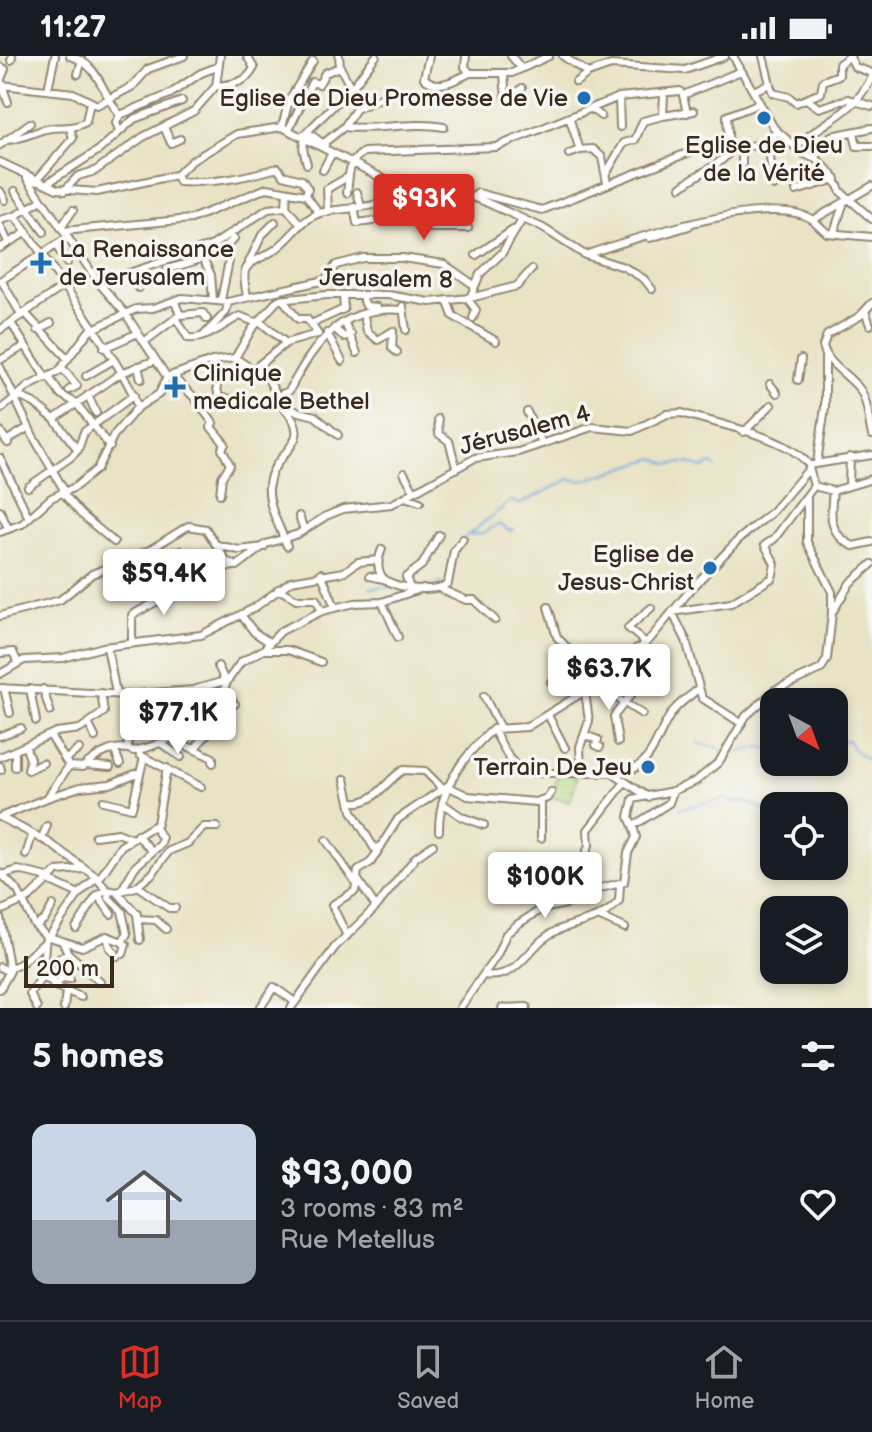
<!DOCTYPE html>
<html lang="en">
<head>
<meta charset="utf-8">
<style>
  body { margin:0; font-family:"Balsamiq Sans",sans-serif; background:#242831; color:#f1f3f6; height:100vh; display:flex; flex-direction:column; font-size:30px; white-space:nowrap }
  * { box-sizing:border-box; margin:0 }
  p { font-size:26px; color:#9ea1a6 }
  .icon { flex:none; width:44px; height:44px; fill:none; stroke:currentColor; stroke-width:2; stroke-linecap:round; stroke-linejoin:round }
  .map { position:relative; height:952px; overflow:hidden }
  .side { display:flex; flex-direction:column; background:#171b24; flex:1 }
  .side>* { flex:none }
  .needle { width:52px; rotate:139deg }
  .tools { position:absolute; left:760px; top:632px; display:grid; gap:16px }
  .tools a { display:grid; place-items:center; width:88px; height:88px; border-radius:16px; background:#171b24; box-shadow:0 4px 12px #0003; font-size:40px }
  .scale { position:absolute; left:24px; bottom:20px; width:90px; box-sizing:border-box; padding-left:8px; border:4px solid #3b2a1e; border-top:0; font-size:22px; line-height:28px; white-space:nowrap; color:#3b2a1e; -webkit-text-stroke:6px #f6f6f2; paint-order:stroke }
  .price { position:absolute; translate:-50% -68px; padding:0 18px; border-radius:8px; background:#fff; color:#222; font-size:26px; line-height:52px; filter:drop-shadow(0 2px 4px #0008) }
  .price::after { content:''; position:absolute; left:50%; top:48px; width:24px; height:18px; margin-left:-12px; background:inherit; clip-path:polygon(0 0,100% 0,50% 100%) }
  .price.current { background:#d93025; color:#fff }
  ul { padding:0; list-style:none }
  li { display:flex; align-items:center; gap:24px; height:200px; padding:0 32px }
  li+li { border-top:2px solid #363941 }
  li span { display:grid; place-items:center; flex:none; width:224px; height:160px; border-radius:16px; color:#555 }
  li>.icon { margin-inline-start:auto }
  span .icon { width:96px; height:96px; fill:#fffc; stroke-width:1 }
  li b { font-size:34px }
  h2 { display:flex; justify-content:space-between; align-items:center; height:96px; padding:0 32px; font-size:34px }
  .status { display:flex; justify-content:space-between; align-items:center; height:56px; padding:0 40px; background:#171b24; direction:ltr }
  .status svg { height:22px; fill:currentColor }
  .tab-bar { display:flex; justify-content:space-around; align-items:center; height:112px; border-top:2px solid #363941; background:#171b24; font-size:22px; color:#9ea1a6 }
  .tab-bar a { display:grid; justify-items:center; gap:4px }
  .tab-bar .current { color:#d93025 }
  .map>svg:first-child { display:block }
  .pitch { fill:#b5d880; stroke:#78814f; stroke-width:2 }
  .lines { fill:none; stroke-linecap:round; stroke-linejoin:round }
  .stream { stroke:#74a7e0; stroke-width:2 }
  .minor-casing { stroke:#928672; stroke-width:10 }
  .minor { stroke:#fff; stroke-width:6 }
  .poi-dot { fill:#1f6fb2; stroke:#f6f6f2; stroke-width:3 }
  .labels { text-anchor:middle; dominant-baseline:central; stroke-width:7; stroke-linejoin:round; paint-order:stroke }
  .poi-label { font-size:24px; fill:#3b2a1e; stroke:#f6f6f2; text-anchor:end }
  .street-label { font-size:24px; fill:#3b2a1e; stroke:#f6f6f2 }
</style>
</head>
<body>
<div class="status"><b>11:27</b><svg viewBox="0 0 49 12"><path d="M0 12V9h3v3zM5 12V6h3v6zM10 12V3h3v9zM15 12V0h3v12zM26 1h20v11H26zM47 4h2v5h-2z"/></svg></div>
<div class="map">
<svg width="872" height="952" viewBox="0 0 872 952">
  <rect width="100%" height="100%" fill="#f6f6f2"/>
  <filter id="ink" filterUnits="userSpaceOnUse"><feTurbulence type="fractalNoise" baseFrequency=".0125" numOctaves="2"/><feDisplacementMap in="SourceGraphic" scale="16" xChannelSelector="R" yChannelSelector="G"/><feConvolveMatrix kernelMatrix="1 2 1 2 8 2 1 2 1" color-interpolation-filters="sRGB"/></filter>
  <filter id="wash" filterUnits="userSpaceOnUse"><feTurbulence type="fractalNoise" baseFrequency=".006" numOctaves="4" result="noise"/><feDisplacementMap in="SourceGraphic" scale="32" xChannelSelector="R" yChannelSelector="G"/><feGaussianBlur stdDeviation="1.8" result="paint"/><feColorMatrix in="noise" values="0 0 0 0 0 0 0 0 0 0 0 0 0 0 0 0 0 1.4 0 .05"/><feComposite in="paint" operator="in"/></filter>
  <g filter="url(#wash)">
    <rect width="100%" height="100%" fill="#e9e3c5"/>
    <path class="pitch" d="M559,716L577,721L570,746L552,741Z"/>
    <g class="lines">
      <path class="stream" d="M468,479L484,477L498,468L511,475L514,473
        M464,482L511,445L520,448L570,423L582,425L655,402L668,408L688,407L702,412L713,408L716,412
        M426,530L443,527
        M370,532L395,531
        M834,685L848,684L854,694L872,707
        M697,687C711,688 722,696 737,696C751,695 759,686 774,696
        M679,753L726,742L731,747L744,745L774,758"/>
    </g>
  </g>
  <g filter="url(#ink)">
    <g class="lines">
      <g class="minor-casing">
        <path id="minor" d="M70,0C100,8 102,39 120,59L116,67L119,75
          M429,0L424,22C438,35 455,24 470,17
          M466,0L465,11L470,17H512L549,0
          M511,0L521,12
          M563,0L588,17L611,9L685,14L725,0
          M733,0L774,72L802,97L818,104L832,118L841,136L872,163
          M850,1L855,11L872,17
          M11,4L12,0
          M0,11L5,13L1,23
          M340,11L351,32
          M78,18L82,4
          M504,18L506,42L513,41L522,32
          M0,22L2,29L73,37L97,49L133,30L148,13L184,0
          M576,26L588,17
          M2,29L8,46
          M770,29L773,37L789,41L796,47L821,37L823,25L839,19V8L850,0
          M216,30C231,28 246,28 254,12L247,0
          M48,33L55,0
          M753,35L770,28L763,0
          M619,41L620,71
          M809,45L819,52L848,43L872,50
          M590,52L601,60
          M687,57L683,39L741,15
          M120,59L170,38L201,17L217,11
          M663,60L694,55
          M569,61L580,94L569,98
          M164,71L171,87L180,83
          M282,71L289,44L313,5
          M344,71L356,53L385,40
          M289,73L312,26L319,28L325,17L340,11L339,0
          M854,77L857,90H872
          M774,79L770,102L774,130
          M303,80L354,29L376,0
          M6,84C19,84 29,78 42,74C58,69 70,75 86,66L90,46
          M325,86L344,71C378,75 410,65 444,71
          M0,89L30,67
          M796,91C826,62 851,61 872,21
          M580,94L593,93L602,101L607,127
          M729,94L727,60L758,48
          M815,102L831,80L872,72
          M0,106L57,133L97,136L176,119L193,104L237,78L282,71L388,125L439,131L481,144L543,172L585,199L624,211L644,223L652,233
          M307,108C304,96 299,88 310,78L325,89
          M742,108V91
          M323,114L332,97
          M607,116L624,87L635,84L643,65L663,60L664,37
          M176,119L179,126C215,128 244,121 278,112L283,119L302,124L308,133L306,139L319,157
          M27,122L99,227L125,257L167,321
          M36,125L73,82L70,72
          M46,128L99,94L134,63L182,45
          M404,131L408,141L426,144L449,140L452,136
          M681,131C697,117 718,112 730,95
          M0,135L5,144
          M15,135L44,176
          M64,135L78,120L95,115L143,81L194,55L216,30L220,0
          M796,135L836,123
          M287,136L286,151L300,168
          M357,136L361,150
          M347,137C350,119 346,107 364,96L496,91L619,41L680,35
          M473,141L478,137L542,154L695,94L730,95L755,89L778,76
          M419,143L421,160L429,172H468
          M354,151L357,167L373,165
          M328,156L327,133L346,122
          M15,160C37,192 136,325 137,352
          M0,164L15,160L42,144
          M813,164L827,177L872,181
          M0,169L8,186
          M61,172L73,154
          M63,175L191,163L267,132L306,139
          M834,176L844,146
          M650,182L689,170
          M57,191L67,207
          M0,192L27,176
          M476,199L513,174
          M585,199C632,183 772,136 813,164L872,130
          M203,202L211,219L213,244
          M249,206L262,179L275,166
          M167,213C190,207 216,200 234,183L229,178
          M126,220L139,232
          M1,224L22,260
          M0,225L67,182
          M99,227L213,189L268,153L286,151
          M247,240C240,206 246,211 273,195C291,184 299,164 320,157C344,150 394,156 404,128
          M362,240L366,250L377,251
          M467,242L476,254L473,262
          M470,242L517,230L532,213
          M221,244L229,205
          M283,244L298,263H307L318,278
          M447,244L453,260L496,285
          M872,247L860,260L827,279L823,290C828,310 850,319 861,335C869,349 868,364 872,379
          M403,250L406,274
          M865,255L870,269
          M26,258L67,302
          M180,259L203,257L207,263
          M364,260L367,275L378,284L393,275L392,292L397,296
          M176,262L188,282C208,284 222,269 240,260L257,267
          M259,265L286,287
          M11,267L46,322
          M345,267L357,297
          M311,268L344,253L343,240
          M334,272L344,281L351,278
          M0,274L62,231
          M38,274L51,267
          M327,277L342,305
          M204,279L226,256L228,246
          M144,286L180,259L175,246
          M104,292L138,277
          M235,302L252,273L278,244L327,239H388L430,246L470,242L480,218L502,197L522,164
          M0,304L23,291
          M212,305L219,342L235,343
          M138,310L141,323
          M0,311L33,380L64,434
          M62,312L77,330L69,334
          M255,312L286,287L317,278
          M86,320L112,305
          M49,321L60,338L76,347L110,391
          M167,321L212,305L235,302L268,323L284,352L315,360L338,379
          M173,321L193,340L213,367L211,371L225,388L222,393L230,409L222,421L220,438
          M798,324L801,303
          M770,328L777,337
          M16,339L34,347L54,363L121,317L156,304
          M88,339L96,357
          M277,340L289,335C314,288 340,249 402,254
          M284,352C318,388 272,394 269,429C267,450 280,471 287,490
          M0,354L29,330L58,316L89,275L136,253L153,252L182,242L228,246L325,224L336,209L363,202H402L444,208L474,229
          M527,356L542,387
          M54,363L78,394
          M438,363L439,378L449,385L456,411
          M0,375L8,387
          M744,376L771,349
          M6,385L29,371
          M0,402L29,462
          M817,407L825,351V299
          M809,412L814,430L833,435L872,423
          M404,417L414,435
          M849,428L850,401
          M28,431L71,401L78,394L84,376L134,339
          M833,435C830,459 828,478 853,490L872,486
          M62,436L81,458L114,486
          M807,440V486L832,536V557
          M405,441L420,446
          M0,455L8,472
          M299,460L304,474
          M0,476L22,468L51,442L75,431L97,413L114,379L137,352L159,338L167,321
          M217,489L239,494L264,491
          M382,493C379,501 376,510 381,519C388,533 438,538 448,527L454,495L463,483
          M180,495L201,515L234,510
          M321,517L335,551
          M370,520L383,523
          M409,529L406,521L422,509L439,479
          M278,533L296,543H316L322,555
          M441,533L466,544H474L495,564
          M382,546L398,581
          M548,551L557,581L599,626
          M0,560L60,544L92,518L148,495L188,470L206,473L226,505L237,510L266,488L298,478L326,460L343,453L392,448L475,402L518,396L592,371L632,375L667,358L682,357C718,369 786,379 809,409L872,399
          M242,560L254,576L269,586
          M646,587L628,572L651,552
          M132,588V559L163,542L171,526
          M107,591L116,637
          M263,594H288L321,606
          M0,597L13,596L18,607
          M218,610L225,625
          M651,613L662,604
          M0,618L24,604L63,602L103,591L201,579L254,552L291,525L344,516L358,506L379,504
          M601,625L612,639L642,658
          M551,626L560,617L583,637
          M0,632L126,639L128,692
          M4,632L10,657
          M30,633L36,665
          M43,633L50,655
          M223,636L235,648
          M163,637L162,654L174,683
          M126,639L193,634L228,624L241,606L263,594L281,575L322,555L355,547L382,546L423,532
          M484,640L500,672
          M548,659L565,692
          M741,667L702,642L686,584L672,556L731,547L772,522L775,508L765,489L774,483L814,430
          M89,669L95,681
          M127,671L148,670
          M493,673L509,702L523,717H612L648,741
          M50,679L69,710
          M585,679L598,684L596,689L600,691
          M0,680L21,672
          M180,680L187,690L213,702V707
          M618,686L614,660L651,613L637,592
          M162,688L181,701
          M26,692L30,703L28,714L43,707
          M195,692L209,676L200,662
          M115,695L120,708
          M15,697V711
          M140,699L201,731
          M0,701L56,676L80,673L104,656L101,637
          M65,704L79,693
          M86,709L110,711
          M0,710L1,714
          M581,715L580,691L589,665L585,636
          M613,717C653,717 654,683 671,658C679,646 690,641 699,632
          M345,723L352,755L374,792L380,791
          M47,742L80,731L110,728L140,716
          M103,745L132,752L144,701
          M350,746C376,749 383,727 403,714L425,715L442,732
          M442,747L462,761L484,769
          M633,770L629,761L633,743L673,735
          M217,771H204L188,787L169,795L152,818L136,831L117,836L107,834L94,819L48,786L0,761L47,742L69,710L83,711C96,699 117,687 134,695C174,686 213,664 228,624
          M439,775C438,734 464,699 493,673L527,671L601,625L650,583L692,532L739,483L771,457L808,414
          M137,779L151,794
          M95,780L118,777L130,782
          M541,782V744
          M41,783L47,770
          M326,784L355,826
          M26,799L32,780
          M0,817L18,835L34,868L46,880L82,891L107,880L122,886L127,878L122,855L109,842L107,834L96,841L76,872
          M2,819L18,814L48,821
          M46,823L79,838L97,821
          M99,823L121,790L157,768L167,712
          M358,824L376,851
          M137,830L169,852H175
          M121,835L135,811L161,788L162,782L155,772
          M117,836L137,858L140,884
          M582,838L574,829L589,789L588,774L625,726
          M98,839L111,858
          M0,855L29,842L57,815L84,813
          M0,861L10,915L0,933
          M600,861L625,872
          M138,863L156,864L166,873
          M36,870L45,863L53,849
          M46,880L42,921L57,928L62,922L70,923
          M107,880L110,892L117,900
          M347,880L332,849L355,835L358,815L371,806L398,763L447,730L468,740L536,746L547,742L551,736
          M49,881L79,838
          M62,885L68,897L100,926
          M122,886L126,889L123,898
          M0,911L6,914L20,908L45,886
          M42,914L68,897
          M483,919C521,925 528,887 556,875C578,865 602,865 619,845L620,829
          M53,929L81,941
          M37,952L30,938L42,921
          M64,952L66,935
          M260,952L274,931L295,946
          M291,952L335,891L377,850L416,801L433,789
          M460,952L497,899L506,878L518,868L542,853L566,848L593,834L624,826L628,797L636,781L633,770L669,747L673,735L696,725L719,706L746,660L775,634L821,613L827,603L832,557L850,527L872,508
          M502,952L527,951"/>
      </g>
      <use href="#minor" class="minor"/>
    </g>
  </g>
  <g class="poi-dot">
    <circle cx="584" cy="42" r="8"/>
    <circle cx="764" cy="62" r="8"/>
    <path d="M37 195h8v8h8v8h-8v8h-8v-8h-8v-8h8z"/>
    <path d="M171 319h8v8h8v8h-8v8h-8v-8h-8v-8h8z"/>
    <circle cx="710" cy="512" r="8"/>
    <circle cx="648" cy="711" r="8"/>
  </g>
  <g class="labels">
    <g class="poi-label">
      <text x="568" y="42">Eglise de Dieu Promesse de Vie</text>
      <text x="764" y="89" text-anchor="middle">Eglise de Dieu<tspan x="764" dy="28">de la Vérité</tspan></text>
      <text x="59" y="193" text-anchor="start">La Renaissance<tspan x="59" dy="28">de Jerusalem</tspan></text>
      <text x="193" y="317" text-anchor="start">Clinique<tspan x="193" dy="28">medicale Bethel</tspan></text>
      <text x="694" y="498">Eglise de<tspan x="694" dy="28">Jesus-Christ</tspan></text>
      <text x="632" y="711">Terrain De Jeu</text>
    </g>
    <g class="street-label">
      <text transform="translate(386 223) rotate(1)">Jerusalem 8</text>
      <text transform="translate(525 374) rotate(-15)">Jérusalem 4</text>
    </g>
  </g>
</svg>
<div class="tools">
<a><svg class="needle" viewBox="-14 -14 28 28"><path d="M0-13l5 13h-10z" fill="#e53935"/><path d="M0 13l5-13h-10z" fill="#9ea1a6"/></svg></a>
<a><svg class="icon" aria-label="locate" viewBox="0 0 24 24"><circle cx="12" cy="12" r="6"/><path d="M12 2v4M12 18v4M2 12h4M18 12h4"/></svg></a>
<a><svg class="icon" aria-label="layers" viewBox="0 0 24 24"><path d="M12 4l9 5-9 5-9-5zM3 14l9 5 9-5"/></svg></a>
</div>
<div class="scale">200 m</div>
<b class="price current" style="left:424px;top:186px">$93K</b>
<b class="price" style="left:164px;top:561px">$59.4K</b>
<b class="price" style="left:609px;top:656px">$63.7K</b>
<b class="price" style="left:178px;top:700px">$77.1K</b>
<b class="price" style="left:545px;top:864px">$100K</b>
</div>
<section class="side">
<h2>5 homes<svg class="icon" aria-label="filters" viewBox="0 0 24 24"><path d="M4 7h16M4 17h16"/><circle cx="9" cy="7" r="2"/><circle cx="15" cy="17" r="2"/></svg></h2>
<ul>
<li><span style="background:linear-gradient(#c9d6e8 60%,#9aa5b1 0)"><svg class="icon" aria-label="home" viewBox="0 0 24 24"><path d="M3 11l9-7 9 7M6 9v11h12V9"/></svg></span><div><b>$93,000</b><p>3 rooms · 83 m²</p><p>Rue Metellus</p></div><svg class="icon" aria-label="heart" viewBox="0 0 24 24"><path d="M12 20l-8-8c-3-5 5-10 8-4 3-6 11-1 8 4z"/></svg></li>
</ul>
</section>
<nav class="tab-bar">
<a class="current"><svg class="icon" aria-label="map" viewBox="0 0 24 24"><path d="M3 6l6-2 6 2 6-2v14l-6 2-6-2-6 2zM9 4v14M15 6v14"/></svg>Map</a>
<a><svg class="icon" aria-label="saved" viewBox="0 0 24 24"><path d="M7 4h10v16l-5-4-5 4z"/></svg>Saved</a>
<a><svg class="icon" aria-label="home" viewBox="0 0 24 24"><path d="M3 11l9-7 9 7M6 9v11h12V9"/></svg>Home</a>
</nav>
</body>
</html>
